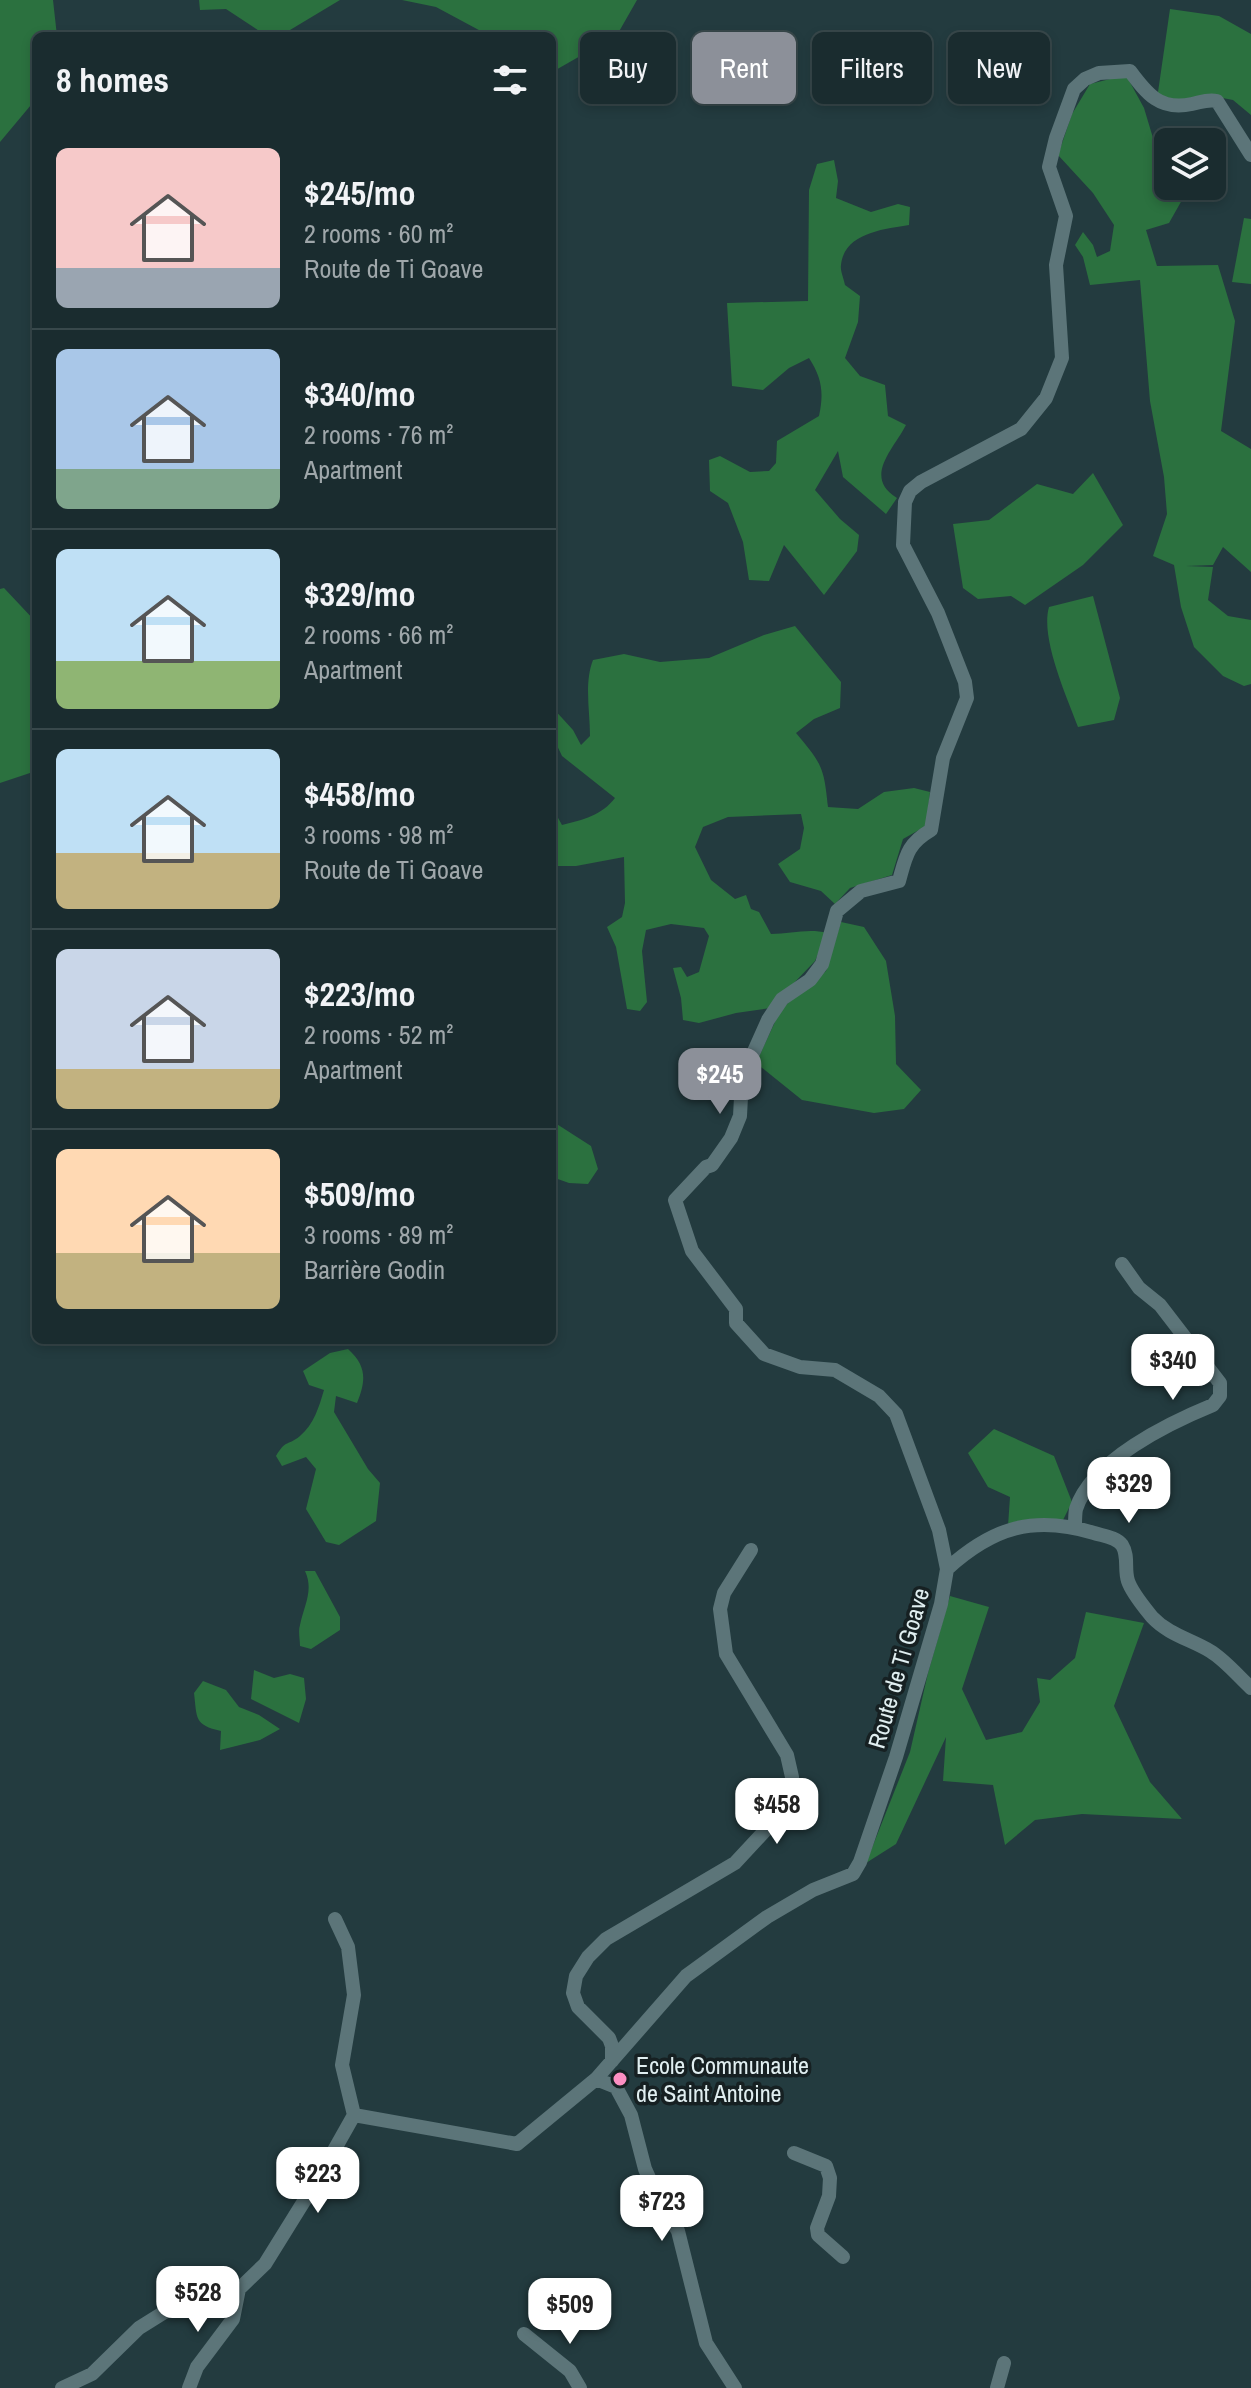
<!DOCTYPE html>
<html lang="en">
<head>
<meta charset="utf-8">
<style>
  body { margin:0; font-family:"Archivo Narrow",sans-serif; background:#233437; color:#f1f3f6; height:100vh; display:flex; flex-direction:column; font-size:30px; white-space:nowrap }
  * { box-sizing:border-box; margin:0 }
  p { font-size:26px; color:#9fa7aa }
  .icon { flex:none; width:44px; height:44px; fill:none; stroke:currentColor; stroke-width:2; stroke-linecap:round; stroke-linejoin:round }
  .map { position:relative; flex:1; overflow:hidden }
  .drawer { position:absolute; left:32px; top:32px; width:524px; height:1312px; display:flex; flex-direction:column; background:#1a2c2f; border-radius:12px; box-shadow:0 4px 12px #0003,0 0 0 2px #38484b }
  .drawer>* { flex:none }
  .banner { position:absolute; left:580px; top:32px; width:550px; height:72px; display:flex; gap:16px }
  .buttons { position:absolute; left:1154px; top:128px; display:grid; gap:16px }
  .buttons a { display:grid; place-items:center; width:72px; height:72px; border-radius:12px; background:#1a2c2f; box-shadow:0 4px 12px #0003,0 0 0 2px #38484b; font-size:40px }
  .price { position:absolute; translate:-50% -68px; padding:0 18px; border-radius:16px; background:#fff; color:#222; font-size:26px; line-height:52px; filter:drop-shadow(0 2px 4px #0008) }
  .price::after { content:''; position:absolute; left:50%; top:48px; width:24px; height:18px; margin-left:-12px; background:inherit; clip-path:polygon(0 0,100% 0,50% 100%) }
  .price.selected { background:#8c9099; color:#fff }
  ul { padding:0; list-style:none }
  li { display:flex; align-items:center; gap:24px; height:200px; padding:0 24px }
  li+li { border-top:2px solid #38484b }
  li span { display:grid; place-items:center; flex:none; width:224px; height:160px; border-radius:12px; color:#555 }
  li>.icon { margin-inline-start:auto }
  span .icon { width:96px; height:96px; fill:#fffc; stroke-width:1 }
  li b { font-size:34px }
  h2 { display:flex; justify-content:space-between; align-items:center; height:96px; padding:0 24px; font-size:34px }
  .tag { padding:0 28px; border-radius:12px; background:#1a2c2f; box-shadow:0 4px 12px #0003,0 0 0 2px #38484b; font-size:28px; line-height:72px }
  .tag.selected { background:#8c9099; color:#fff }
  .map>svg:first-child { display:block }
  .forest { fill:#2b713f }
  .lines { fill:none; stroke-linecap:round; stroke-linejoin:round }
  .minor { stroke:#5c7579; stroke-width:14 }
  .poi-dot { fill:#fc8fc2; stroke:#162022; stroke-width:3 }
  .labels { text-anchor:middle; dominant-baseline:central; stroke-width:7; stroke-linejoin:round; paint-order:stroke }
  .street-label { font-size:24px; fill:#e0eef0; stroke:#162022 }
  .poi-label { font-size:24px; fill:#e0eef0; stroke:#162022; text-anchor:start }
</style>
</head>
<body>
<div class="map">
<svg width="1251" height="2388" viewBox="0 0 1251 2388">
  <rect width="100%" height="100%" fill="#233b3f"/>
  <path class="forest" d="M0,0H53L57,36H36V99L0,142Z
    M199,0H340L280,36H267L226,9L200,10Z
    M402,0H637L617,35L554,71L552,36H490L436,7Z
    M1170,9L1219,16L1251,34V115L1233,100L1207,95L1184,101L1157,99Z
    M1126,75L1144,108L1156,148L1168,155V186H1180L1182,200L1169,223L1146,230L1157,266L1218,265L1235,321L1221,431L1251,449V572L1223,547L1213,565L1186,566L1213,567L1208,600L1228,616L1251,620V684L1244,686L1223,676L1194,647L1181,607L1174,565L1153,556L1167,514L1164,477L1150,401L1140,280L1090,285L1083,257L1075,245L1083,232L1093,245L1097,257L1110,251L1114,225L1093,193L1058,155L1072,114L1090,84Z
    M834,160L838,181L836,198L871,212L898,204L910,207L909,225C884,229 844,233 841,265C840,271 844,279 845,285L860,296L858,322L845,358L860,376L885,385L888,416L906,425C893,450 863,477 897,498L886,514L843,477L838,451L815,490L840,519L859,535L857,551L824,595L784,545L769,581L749,580L743,542L728,503L710,491L709,460L720,456L750,472L769,471L776,463L777,441L819,416C824,393 822,378 809,358L789,368L763,390L732,386L727,303L808,301L809,190L817,164Z
    M1244,218L1251,219V284L1232,282Z
    M1093,473L1123,525L1083,565L1025,605L1011,596L978,599L963,588L953,524L989,520L1037,484L1073,494Z
    M4,588L36,622V655L33,670H36V771L0,783V589Z
    M1093,596L1120,698L1114,720L1078,727C1067,697 1040,638 1049,607Z
    M795,626L841,682L840,708L814,719L796,733C822,764 824,767 828,807L858,809L884,792L914,788L930,792L926,826L903,839L892,875L850,888L835,904L821,891L790,882L778,864L800,849L804,828L801,814L728,817L703,827L695,847L711,880L735,899L746,895L751,909L759,912L771,934C790,934 809,928 827,933L815,961L770,1008L736,1013L699,1023L683,1020L681,998L673,968L681,967L687,977L699,972L709,936L704,928L671,924L646,930L642,951L647,1002L640,1011L627,1009L616,947L607,927L622,917L625,903L624,857L576,866H556L552,860V807L562,825C583,820 602,815 615,798L562,756L552,735V707L573,730L581,745L590,736C590,711 584,683 593,660L624,654L660,662L709,658L764,635Z
    M841,922L864,927L886,961L895,1016L896,1064L921,1090L904,1109L874,1113L802,1100L756,1063L781,1009L826,971Z
    M552,1121L591,1146L598,1169L588,1184L569,1183L552,1177Z
    M348,1349C367,1366 366,1381 357,1403L336,1396L334,1412L368,1469L380,1483L376,1521L339,1545L326,1542L306,1509L316,1469L306,1457L282,1466L276,1456C286,1439 288,1446 300,1436C314,1424 319,1407 324,1390L309,1385L303,1371L330,1353Z
    M994,1429L1054,1456L1072,1502L1062,1522L1008,1526L1010,1497L988,1487L968,1453Z
    M305,1571H315L340,1617V1630L311,1649L300,1646C300,1639 298,1631 300,1625C304,1606 314,1590 305,1571Z
    M950,1596L989,1607L962,1689L986,1740L1022,1732L1040,1702L1037,1678L1050,1680L1075,1658L1086,1612L1144,1623L1114,1706L1150,1782L1182,1819L1082,1814L1035,1820L1005,1845L993,1785L943,1781L946,1737L896,1844L866,1863L910,1752L928,1673Z
    M254,1670L274,1678L290,1674L304,1678L306,1699L299,1723L251,1699Z
    M203,1681L226,1690L239,1707L259,1715L280,1729L260,1740L220,1750L221,1731C194,1725 197,1718 194,1693Z"/>
  <g class="lines">
    <path class="minor" d="M1075,1528C1075,1522 1075,1514 1076,1509C1092,1460 1169,1423 1213,1405L1220,1396V1383L1160,1305L1139,1288L1122,1264
      M947,1569C993,1527 1034,1515 1094,1533C1103,1536 1116,1537 1122,1545C1129,1556 1124,1569 1128,1581C1132,1593 1144,1607 1152,1617C1169,1635 1190,1639 1210,1651C1225,1660 1238,1676 1251,1688
      M612,2061V2046L609,2038L578,2007L573,1993L576,1976L588,1957L606,1939L735,1863L773,1822L791,1794L792,1777L787,1755L726,1654L720,1609L724,1593L751,1550
      M596,2079L616,2087L631,2115L645,2169L659,2200L678,2231L706,2343L735,2388
      M354,2115L517,2144L596,2079L686,1976L767,1917L813,1890L853,1874L860,1862L896,1757L941,1604L947,1569L939,1530L896,1414L879,1396L835,1370L800,1367L764,1354L736,1323V1309L692,1251L675,1200L706,1167L712,1165L731,1138L740,1116L742,1078L768,1020L782,999L810,980L822,964L837,911L861,891L899,881C906,856 907,844 931,830L943,758L967,698L965,682L938,613L903,545L905,502L910,491L921,482L1021,429L1046,398L1062,358L1056,265L1066,216L1049,167L1056,138L1074,89L1085,79L1099,73L1130,71C1147,94 1160,111 1192,104C1202,102 1207,99 1217,101L1251,155
      M794,2153L826,2166L830,2178L829,2196L817,2228L818,2235L843,2257
      M524,2334L570,2371L580,2388
      M62,2388L92,2374L139,2328L171,2308L220,2298L239,2289L265,2264L319,2177L354,2115L342,2065L354,1995L348,1947L335,1919
      M189,2388L197,2367L233,2319L239,2289
      M997,2388L1004,2363"/>
  </g>
  <circle class="poi-dot" cx="620" cy="2079" r="8"/>
  <g class="labels">
    <g class="street-label">
      <text transform="translate(898 1668) rotate(-74)">Route de Ti Goave</text>
    </g>
    <g class="poi-label">
      <text x="636" y="2065">Ecole Communaute<tspan x="636" dy="28">de Saint Antoine</tspan></text>
    </g>
  </g>
</svg>
<div class="buttons">
<a><svg class="icon" aria-label="layers" viewBox="0 0 24 24"><path d="M12 4l9 5-9 5-9-5zM3 14l9 5 9-5"/></svg></a>
</div>
<b class="price selected" style="left:720px;top:1116px">$245</b>
<b class="price" style="left:1173px;top:1402px">$340</b>
<b class="price" style="left:1129px;top:1525px">$329</b>
<b class="price" style="left:777px;top:1846px">$458</b>
<b class="price" style="left:318px;top:2215px">$223</b>
<b class="price" style="left:662px;top:2243px">$723</b>
<b class="price" style="left:198px;top:2334px">$528</b>
<b class="price" style="left:570px;top:2346px">$509</b>
<div class="banner">
<a class="tag">Buy</a>
<a class="tag selected">Rent</a>
<a class="tag">Filters</a>
<a class="tag">New</a>
</div>
<section class="drawer">
<h2>8 homes<svg class="icon" aria-label="filters" viewBox="0 0 24 24"><path d="M4 7h16M4 17h16"/><circle cx="9" cy="7" r="2"/><circle cx="15" cy="17" r="2"/></svg></h2>
<ul>
<li><span style="background:linear-gradient(#f6c9c9 75%,#9aa5b1 0)"><svg class="icon" aria-label="home" viewBox="0 0 24 24"><path d="M3 11l9-7 9 7M6 9v11h12V9"/></svg></span><div><b>$245/mo</b><p>2 rooms · 60 m²</p><p>Route de Ti Goave</p></div></li>
<li><span style="background:linear-gradient(#a9c7e8 75%,#7fa58c 0)"><svg class="icon" aria-label="home" viewBox="0 0 24 24"><path d="M3 11l9-7 9 7M6 9v11h12V9"/></svg></span><div><b>$340/mo</b><p>2 rooms · 76 m²</p><p>Apartment</p></div></li>
<li><span style="background:linear-gradient(#bfe0f5 70%,#8fb573 0)"><svg class="icon" aria-label="home" viewBox="0 0 24 24"><path d="M3 11l9-7 9 7M6 9v11h12V9"/></svg></span><div><b>$329/mo</b><p>2 rooms · 66 m²</p><p>Apartment</p></div></li>
<li><span style="background:linear-gradient(#bfe0f5 65%,#c2b280 0)"><svg class="icon" aria-label="home" viewBox="0 0 24 24"><path d="M3 11l9-7 9 7M6 9v11h12V9"/></svg></span><div><b>$458/mo</b><p>3 rooms · 98 m²</p><p>Route de Ti Goave</p></div></li>
<li><span style="background:linear-gradient(#c9d6e8 75%,#c2b280 0)"><svg class="icon" aria-label="home" viewBox="0 0 24 24"><path d="M3 11l9-7 9 7M6 9v11h12V9"/></svg></span><div><b>$223/mo</b><p>2 rooms · 52 m²</p><p>Apartment</p></div></li>
<li><span style="background:linear-gradient(#ffd9b3 65%,#c2b280 0)"><svg class="icon" aria-label="home" viewBox="0 0 24 24"><path d="M3 11l9-7 9 7M6 9v11h12V9"/></svg></span><div><b>$509/mo</b><p>3 rooms · 89 m²</p><p>Barrière Godin</p></div></li>
</ul>
</section>
</div>
</body>
</html>
